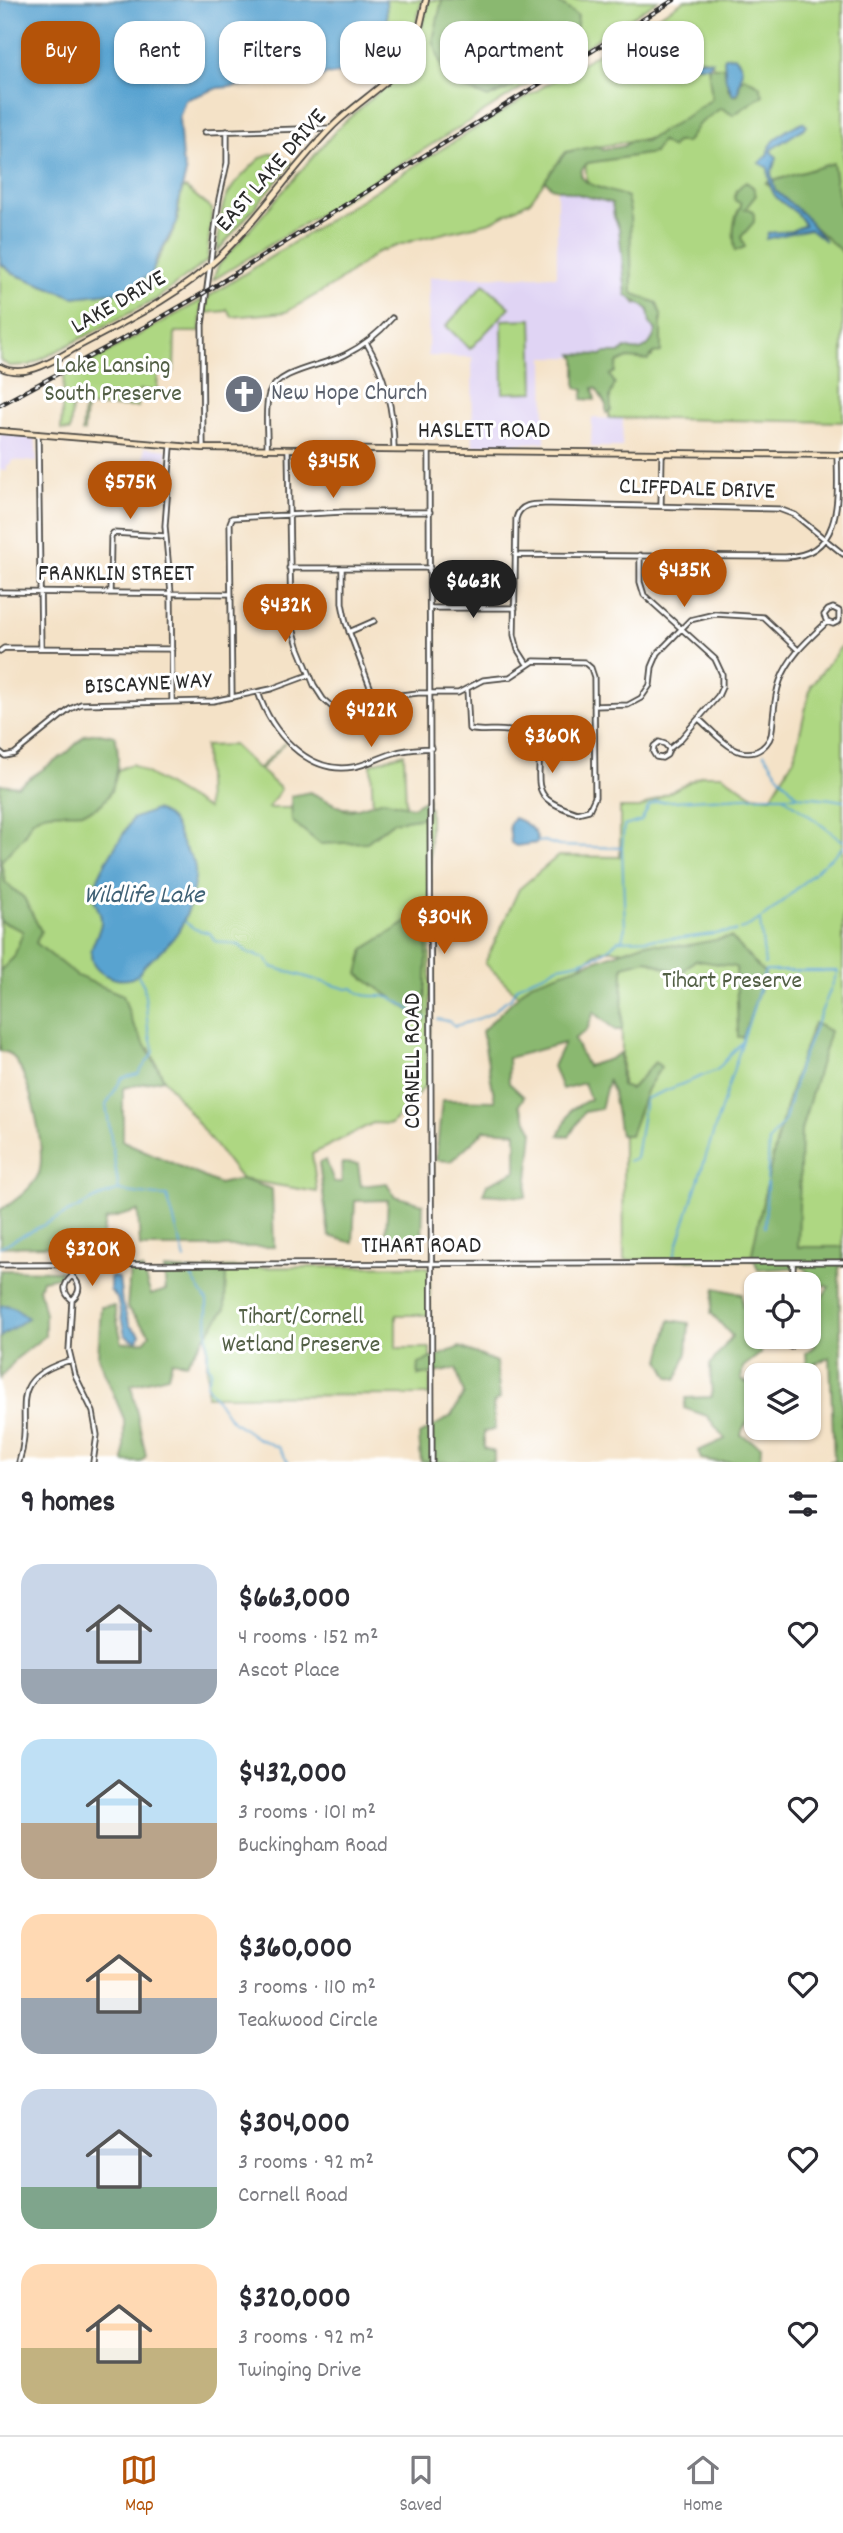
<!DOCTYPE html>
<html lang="en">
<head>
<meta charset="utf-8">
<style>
  body { margin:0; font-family:Dekko,sans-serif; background:#f7f7f7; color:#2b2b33; height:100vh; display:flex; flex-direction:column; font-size:26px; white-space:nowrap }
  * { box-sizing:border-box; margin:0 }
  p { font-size:23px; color:#7c7c81 }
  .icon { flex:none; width:38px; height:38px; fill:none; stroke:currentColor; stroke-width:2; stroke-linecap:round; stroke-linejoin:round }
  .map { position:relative; height:1462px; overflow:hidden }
  .drawer { display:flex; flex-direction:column; background:#fff; flex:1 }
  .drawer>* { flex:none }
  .hud { position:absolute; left:21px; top:21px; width:802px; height:63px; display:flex; gap:14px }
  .buttons { position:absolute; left:744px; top:1272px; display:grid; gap:14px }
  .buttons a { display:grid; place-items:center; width:77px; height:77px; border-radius:14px; background:#fff; box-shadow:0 2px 5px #0004; font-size:35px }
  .price { position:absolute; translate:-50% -60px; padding:0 16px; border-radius:24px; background:#b45309; color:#fff; font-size:23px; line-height:46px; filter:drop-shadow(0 2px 4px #0008) }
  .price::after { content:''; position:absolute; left:50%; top:42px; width:21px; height:16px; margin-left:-10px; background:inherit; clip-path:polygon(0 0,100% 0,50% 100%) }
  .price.selected { background:#222; color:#fff }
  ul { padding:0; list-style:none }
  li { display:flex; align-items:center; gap:21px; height:175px; padding:0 21px }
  li span { display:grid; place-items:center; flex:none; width:196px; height:140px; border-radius:21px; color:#555 }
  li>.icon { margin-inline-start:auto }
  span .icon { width:84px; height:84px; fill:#fffc; stroke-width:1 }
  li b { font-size:30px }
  h2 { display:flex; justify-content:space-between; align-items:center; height:84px; padding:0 21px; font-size:30px }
  .tag { padding:0 24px; border-radius:21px; background:#fff; box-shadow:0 2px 5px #0004; font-size:24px; line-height:63px }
  .tag.selected { background:#b45309; color:#fff }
  .dock { display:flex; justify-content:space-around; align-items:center; height:98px; border-top:2px solid #e1e1e2; background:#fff; font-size:19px; color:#7c7c81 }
  .dock a { display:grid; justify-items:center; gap:4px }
  .dock .selected { color:#b45309 }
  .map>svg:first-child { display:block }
  .built { fill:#e0d4f4 }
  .green { fill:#aed782; stroke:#6c8156; stroke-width:2 }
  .forest { fill:#8ab870; stroke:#5a724e; stroke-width:2 }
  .water { fill:#58a3d0; stroke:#42677e; stroke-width:2 }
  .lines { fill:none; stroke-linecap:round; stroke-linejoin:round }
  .stream { stroke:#58a3d0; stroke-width:2 }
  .street-casing { stroke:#494642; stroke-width:7 }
  .secondary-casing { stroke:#494642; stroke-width:8 }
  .street { stroke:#fff; stroke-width:3.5 }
  .secondary { stroke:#fbe6c4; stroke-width:4.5 }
  .rail-casing { stroke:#2b2b2b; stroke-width:4.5 }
  .rail { stroke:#fff; stroke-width:2; stroke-dasharray:5; stroke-linecap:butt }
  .labels { text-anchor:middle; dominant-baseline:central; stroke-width:6; stroke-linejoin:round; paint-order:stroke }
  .street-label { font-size:24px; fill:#2b2b2b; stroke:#fff }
  .park-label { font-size:24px; fill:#525f45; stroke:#fff }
  .worship-label { font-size:24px; fill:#5b616d; stroke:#fff; text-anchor:start }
  .water-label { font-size:26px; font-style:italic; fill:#3f6175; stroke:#fff }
</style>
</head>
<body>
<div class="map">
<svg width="843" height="1462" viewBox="0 0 843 1462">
  <rect width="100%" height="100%" fill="#fff"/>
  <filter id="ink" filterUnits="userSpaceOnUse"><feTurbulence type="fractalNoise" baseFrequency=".0143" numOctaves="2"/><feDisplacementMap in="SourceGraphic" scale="14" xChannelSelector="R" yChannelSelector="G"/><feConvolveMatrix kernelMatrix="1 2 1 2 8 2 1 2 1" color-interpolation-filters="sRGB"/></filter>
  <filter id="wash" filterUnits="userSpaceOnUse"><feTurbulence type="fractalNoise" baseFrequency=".00686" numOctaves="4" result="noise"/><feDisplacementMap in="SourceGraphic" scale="28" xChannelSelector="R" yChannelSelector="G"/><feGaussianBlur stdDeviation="1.57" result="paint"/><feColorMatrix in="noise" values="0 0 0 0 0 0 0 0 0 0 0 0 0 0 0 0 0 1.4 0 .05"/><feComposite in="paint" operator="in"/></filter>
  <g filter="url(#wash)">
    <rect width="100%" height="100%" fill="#f4e2c7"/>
    <path class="built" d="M557,189H587L629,204L632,299L658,304L659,349L653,358L544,357L545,442L473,446L472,357L428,356L429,277L557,276Z
      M592,418L623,419L622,447H591Z
      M0,433L35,437L37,462L12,460L11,464L7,465V471L0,470Z
      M145,447L167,450L166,474L143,473Z"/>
    <path class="green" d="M386,0H422L412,37L404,59L385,77L382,75L376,79L361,55L387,25Z
      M429,0H658L473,119L213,280L218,266L338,128L400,73L414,56Z
      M685,0H843V422L609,418V357H652L653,349H658L657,304H636L632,299L629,205L587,189L585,157L658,142L717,101L712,61L705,59L676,58L709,66L713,100L663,136L566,152L530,201L491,222L415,240L378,252L335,284L286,312L232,317L227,309L226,311L205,313L208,297L393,179L613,44L617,45L615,42Z
      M276,153L292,163L217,252C222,210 217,199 249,169C258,160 263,154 276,153Z
      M186,188L212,209L207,261L155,300L30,365L9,366L0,360V263L14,274L74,297L119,292L126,302L128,300L122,290L152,274C157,256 173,238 177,222C180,211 178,200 183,189Z
      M484,284L510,307L470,349L446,326Z
      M202,300L200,332H175L174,372H158L157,390H139L138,407H86L84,432H82L84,407H72L70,431L61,430L64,376Z
      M532,319L534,392L503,393L502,320Z
      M843,644V1259L624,1260L621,950H601L527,1004L485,963L519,889L558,856L620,857V808H640L702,775H722L752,795L771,797L794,758L811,686Z
      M285,743L260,770L281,789L268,808H373L371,764L404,753L406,807L430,808V1052H426L427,1084L391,1124L373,1123L312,1154L317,1192L241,1179L164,1079L149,1048L0,1047V810L101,804L113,786L118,770L132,764L207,809L205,746L233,745L258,769Z
      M423,1266L428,1268L430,1272V1315H396V1348H430V1395L207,1396V1268Z"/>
    <path class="forest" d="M442,0H555L578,16L576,32L541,57L528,47L521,48L522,70L514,86L488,98L446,81L433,40Z
      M708,67H724L729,91L735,96L738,95L740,83L744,77L759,85L763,95L733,115L721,108L698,125L687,142H676L671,148L661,141L654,153L588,163C562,184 616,191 627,197L630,211L632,293L657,303L661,315V352L653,353L648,360L628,358L617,363L615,372L610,375L615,384L610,396L611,411L606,413V405L596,388H593L595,400L582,399L584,390L576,388V359L573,354L602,355L604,353H620L625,348C643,355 651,346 656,330L650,324L648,309L626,295L619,228L614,217L612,203L551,187L545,180L566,152L596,146L603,150L624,146L631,141H645L675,124L712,99Z
      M833,163L843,226V253L766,183Z
      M746,182L753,187L756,195L745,209H750L754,214V222L741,237L745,247L735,251C733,234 732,220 741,206V203L735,201C733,193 739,186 746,182Z
      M99,733L115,736C122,761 117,803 88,811C72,816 48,807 34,819C29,823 27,832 23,837C16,846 7,853 1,862L5,882L24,898L41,931L36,943L77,976L123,995L132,1022L164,1079L123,1088V1141L219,1184L241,1179L272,1189L274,1247H140L138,1211L105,1220L101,1245L0,1247V1210C13,1203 33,1188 39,1173C47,1151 29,1069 10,1054C8,1052 3,1052 0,1051V971L14,957L23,931L0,921V784L18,786L67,753L85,735Z
      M310,792L348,811L384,800L412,807L428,798L426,817L393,822L367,842L320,844L292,821L291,796Z
      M428,909L425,1021L358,974L364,949Z
      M731,937L765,974L743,1037H738L736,967L695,960L680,974L647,960L623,966L622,1030H615L594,1012L587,1030L574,1039L587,1066L610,1059L620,1053L621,1086L631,1089L655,1062L661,1067L647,1089L630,1135H620L613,1092L608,1081L601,1109L584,1112L569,1137L559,1135L571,1110L590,1099L584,1083L562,1089L553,1066L564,1043L508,1058L509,1083L524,1097L519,1105L533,1132L526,1197L483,1194L487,1184L516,1171V1132L485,1130L451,1161L436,1160L442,1100L495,1101L482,1031L531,983L646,943L684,946Z
      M814,1023L830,1031L801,1130L798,1247H843V1265L839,1267L843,1462H828L834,1460L830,1357L807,1367L806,1353L814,1346L816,1305L829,1287L819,1284L803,1267L758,1270L752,1253C768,1175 784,1098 814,1023Z
      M326,1160L334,1182H342V1163L358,1164L361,1186L387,1183L394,1196L423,1204L422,1244L385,1245L388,1200L355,1201L353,1243L329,1236L319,1163Z
      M142,1269L151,1295L166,1290L164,1269L226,1273L225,1309L186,1363L172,1361L168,1376L131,1385L146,1456L141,1462H124V1419L98,1357L101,1307L114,1306L122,1343L145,1341L150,1334L127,1308L130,1270Z
      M0,1270L60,1271L59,1277L42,1280L39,1288L45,1314V1336L16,1359L0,1379Z
      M715,1288L742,1294V1306L756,1302V1337H759L761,1353L743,1367L741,1380L756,1387V1413L743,1428L741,1435L761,1446L760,1462H718L701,1459L698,1451L725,1439L707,1416L684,1408L686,1398L712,1397L710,1365L732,1336L711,1313Z
      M670,1320L689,1323L687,1353L677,1379L669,1377L660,1360Z
      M460,1347L496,1362L500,1398L493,1404L495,1429L484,1432V1448L494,1452V1462H421L419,1435L451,1416L464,1394L456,1369L418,1376L419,1363Z"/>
    <path class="water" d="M0,0H386L387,25L377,43L373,39L347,70L334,75L327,74L312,83L276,76L251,85L218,88L185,100L179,118L182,160L186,173L178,204L177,222L156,260L152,274L123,290L128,300L126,302L119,292L74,297L14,274L0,263Z
      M619,46L638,53L648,52L712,61L709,66H684L655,72L618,59L615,54Z
      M734,56C748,67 739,78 738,92L733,95L726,80L724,60L725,57Z
      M803,122L807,126L772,149L771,152L777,157L771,173L775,190L804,215L825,241L810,229L766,239L768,233L791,231L805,225C791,198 769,210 768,168L759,163L767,156C769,139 789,128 803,122Z
      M155,810C178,819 173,826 183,845C186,851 192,857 194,863C196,871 195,882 193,889C187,925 175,941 147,963C141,968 140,975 132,978C117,983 92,974 91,955C90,944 102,931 101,920C101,911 93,903 94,894C96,870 121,841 132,819Z
      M514,818C525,822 539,831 537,843L516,846L511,843L509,825Z
      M110,1276L119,1278L122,1303L130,1326L140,1334L138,1340L131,1339L125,1335L117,1298L110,1290Z
      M6,1305L13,1307L28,1318L0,1337V1306Z"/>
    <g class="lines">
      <path class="stream" d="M764,753L780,777L798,796
        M784,797L843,841
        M538,842L544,841L559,846L622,848L625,928L622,939
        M622,848L624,826L641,821L649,806L656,802C713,800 788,790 843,801
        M760,921L765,965
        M185,922L195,929L210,933L215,941L239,945L248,953L265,958L272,967L347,989L353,988C367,1002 377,992 391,998C402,1002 412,1012 421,1018H426
        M740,930C770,917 794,890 819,868C827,860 836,855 843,846
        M138,975L144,986L148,1028L154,1052L138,1074L122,1078L106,1105L119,1191L157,1196H167L185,1259
        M437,1019L449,1021L455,1026C465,1023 484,1018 493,1012C499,1007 504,1001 511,998C514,985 532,978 544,974C550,972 554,967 559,966C580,963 604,956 618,940L683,938L736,931
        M628,1161L636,1158L645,1099L717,1070L741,1043
        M0,1247L99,1197L117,1191
        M674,1256L765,971H838L799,1066L785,1120L769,1141L765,1227
        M188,1271L207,1301L208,1365L211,1371L206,1384L230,1419L255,1437L279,1448L288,1462"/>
    </g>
  </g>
  <g filter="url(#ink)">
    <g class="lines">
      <g class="street-casing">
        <path id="street" d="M205,132L331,128
          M366,342C386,376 394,411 394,449
          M38,434L41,648
          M171,447L165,526L171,593L172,702
          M203,448L202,325L219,199L227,163V131
          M267,449C268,432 264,410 269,394C277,370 323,366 345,355C363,346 379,333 392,318
          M288,449L291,621L298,646L314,685L323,699L332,707L347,710L392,696L418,693H458L483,680L510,677L534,661L584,662L591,668L594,677L595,797L589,810L577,813C568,810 555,806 547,799C526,779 557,748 518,733C502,727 484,733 469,729L467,689
          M429,450L432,1462
          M661,505L662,454
          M515,555L785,557C843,556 838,498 837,455
          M640,555V582L644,595L715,659L722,674V687L718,696L679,741L669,749L665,744L659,742L654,746L653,752L656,757L662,758L667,755L669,749
          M289,568H430
          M342,568V603L346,623L375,700
          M0,592L231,594
          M110,593L111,537L113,533L165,536
          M431,608H515
          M349,632L374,621
          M0,651L4,648L172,649
          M527,664L518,650L514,635L516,519C520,502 536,504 551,504L779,509L795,515L843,554
          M258,692C271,731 307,775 353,767C367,765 380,757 394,753C406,749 419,749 432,748
          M232,697L230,523L232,518L343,512H430
          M594,706L628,705L641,698L650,685L652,667L658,653L690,620L715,614L763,617L798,650
          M699,719C715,733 739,765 762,748C768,743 772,737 772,729C774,712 774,697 780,681C789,656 808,640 827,622L833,624L839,621V611L833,608L828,610L824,615L827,622
          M0,752L5,756L14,754L70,709L81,704L213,701L271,689L309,675
          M0,1265L843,1262
          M72,1266V1276C63,1284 62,1292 72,1300
          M72,1276C81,1284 81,1292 72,1300L69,1350L75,1375L93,1412L97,1435L93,1462
          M793,1284V1263
          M791,1347L792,1337
          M19,1462C36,1409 0,1381 71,1360"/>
      </g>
      <g class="secondary-casing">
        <path id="secondary" d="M0,367C26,381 57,358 79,346C128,320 178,296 218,258C260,218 291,169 331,128C354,104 386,87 406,61C418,45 421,19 426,0
          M0,431L203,448L843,455"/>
      </g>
      <use href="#street" class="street"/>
      <use href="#secondary" class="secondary"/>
      <g class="rail-casing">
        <path id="rail" d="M0,405L150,324L207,291L674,0"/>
      </g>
      <use href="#rail" class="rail"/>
    </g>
  </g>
  <defs>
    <g id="church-disc" transform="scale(2.0125)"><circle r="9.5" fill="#6b7280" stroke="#fff"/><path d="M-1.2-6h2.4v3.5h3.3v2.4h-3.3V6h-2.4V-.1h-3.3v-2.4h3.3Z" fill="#fff"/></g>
  </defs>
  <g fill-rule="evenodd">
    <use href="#church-disc" x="244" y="394"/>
  </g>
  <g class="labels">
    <g class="street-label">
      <text transform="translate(272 171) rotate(-49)">EAST LAKE DRIVE</text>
      <text transform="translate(119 303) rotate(-30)">LAKE DRIVE</text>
      <text x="484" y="432">HASLETT ROAD</text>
      <text transform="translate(697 490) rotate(2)">CLIFFDALE DRIVE</text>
      <text x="116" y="575">FRANKLIN STREET</text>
      <text transform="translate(148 685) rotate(-3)">BISCAYNE WAY</text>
      <text transform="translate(414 1061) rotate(-90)">CORNELL ROAD</text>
      <text x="421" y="1247">TIHART ROAD</text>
    </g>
    <g class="park-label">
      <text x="113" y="367">Lake Lansing<tspan x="113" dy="28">South Preserve</tspan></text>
      <text x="732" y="982">Tihart Preserve</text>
      <text x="301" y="1318">Tihart/Cornell<tspan x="301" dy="28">Wetland Preserve</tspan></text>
    </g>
    <g class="worship-label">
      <text x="271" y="394">New Hope Church</text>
    </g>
    <g class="water-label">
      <text x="144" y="896">Wildlife Lake</text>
    </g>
  </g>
</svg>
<div class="buttons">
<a><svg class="icon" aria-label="locate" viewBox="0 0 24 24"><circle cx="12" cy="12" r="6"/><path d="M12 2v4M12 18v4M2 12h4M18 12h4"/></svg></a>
<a><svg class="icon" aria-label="layers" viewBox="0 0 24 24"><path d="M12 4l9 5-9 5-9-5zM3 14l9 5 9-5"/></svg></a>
</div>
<b class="price" style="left:333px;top:500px">$345K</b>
<b class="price" style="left:130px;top:521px">$575K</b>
<b class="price" style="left:684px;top:609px">$435K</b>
<b class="price selected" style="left:473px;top:620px">$663K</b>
<b class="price" style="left:285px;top:644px">$432K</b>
<b class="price" style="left:371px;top:749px">$422K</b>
<b class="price" style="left:552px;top:775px">$360K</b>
<b class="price" style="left:444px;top:956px">$304K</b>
<b class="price" style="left:92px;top:1288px">$320K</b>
<div class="hud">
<a class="tag selected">Buy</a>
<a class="tag">Rent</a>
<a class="tag">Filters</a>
<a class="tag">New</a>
<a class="tag">Apartment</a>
<a class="tag">House</a>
</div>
</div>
<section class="drawer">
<h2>9 homes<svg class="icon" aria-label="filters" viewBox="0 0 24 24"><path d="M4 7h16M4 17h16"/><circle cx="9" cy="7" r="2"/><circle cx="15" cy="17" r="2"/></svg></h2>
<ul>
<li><span style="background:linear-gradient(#c9d6e8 75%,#9aa5b1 0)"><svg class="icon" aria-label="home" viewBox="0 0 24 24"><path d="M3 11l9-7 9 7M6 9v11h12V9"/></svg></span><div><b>$663,000</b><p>4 rooms · 152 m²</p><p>Ascot Place</p></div><svg class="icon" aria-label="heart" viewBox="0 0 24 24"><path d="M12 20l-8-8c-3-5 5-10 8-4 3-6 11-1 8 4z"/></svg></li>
<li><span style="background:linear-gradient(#bfe0f5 60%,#b9a48a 0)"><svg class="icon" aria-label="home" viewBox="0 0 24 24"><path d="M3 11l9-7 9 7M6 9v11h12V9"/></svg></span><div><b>$432,000</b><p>3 rooms · 101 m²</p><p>Buckingham Road</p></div><svg class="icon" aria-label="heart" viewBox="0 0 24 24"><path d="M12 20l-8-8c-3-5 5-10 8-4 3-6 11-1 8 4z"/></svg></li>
<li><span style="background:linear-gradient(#ffd9b3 60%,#9aa5b1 0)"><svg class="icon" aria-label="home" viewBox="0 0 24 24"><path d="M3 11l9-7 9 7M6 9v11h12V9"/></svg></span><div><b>$360,000</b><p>3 rooms · 110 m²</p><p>Teakwood Circle</p></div><svg class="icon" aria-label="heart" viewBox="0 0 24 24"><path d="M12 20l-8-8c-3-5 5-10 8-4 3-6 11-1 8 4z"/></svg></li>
<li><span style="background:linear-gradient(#c9d6e8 70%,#7fa58c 0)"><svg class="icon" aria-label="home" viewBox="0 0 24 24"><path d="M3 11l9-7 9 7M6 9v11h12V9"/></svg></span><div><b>$304,000</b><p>3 rooms · 92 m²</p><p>Cornell Road</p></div><svg class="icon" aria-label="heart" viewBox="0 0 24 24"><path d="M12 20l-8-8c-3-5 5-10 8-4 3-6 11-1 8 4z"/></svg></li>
<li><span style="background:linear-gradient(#ffd9b3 60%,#c2b280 0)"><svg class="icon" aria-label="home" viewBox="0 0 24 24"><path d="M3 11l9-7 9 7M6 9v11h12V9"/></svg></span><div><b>$320,000</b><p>3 rooms · 92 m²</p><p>Twinging Drive</p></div><svg class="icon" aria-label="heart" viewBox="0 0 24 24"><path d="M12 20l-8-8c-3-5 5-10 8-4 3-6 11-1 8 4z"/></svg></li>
</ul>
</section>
<nav class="dock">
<a class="selected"><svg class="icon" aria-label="map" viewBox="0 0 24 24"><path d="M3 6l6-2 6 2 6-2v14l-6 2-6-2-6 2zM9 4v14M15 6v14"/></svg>Map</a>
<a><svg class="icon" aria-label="saved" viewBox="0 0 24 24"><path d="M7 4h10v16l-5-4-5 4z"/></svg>Saved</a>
<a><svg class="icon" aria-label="home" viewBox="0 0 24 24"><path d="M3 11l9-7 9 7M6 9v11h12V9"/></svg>Home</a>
</nav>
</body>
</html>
